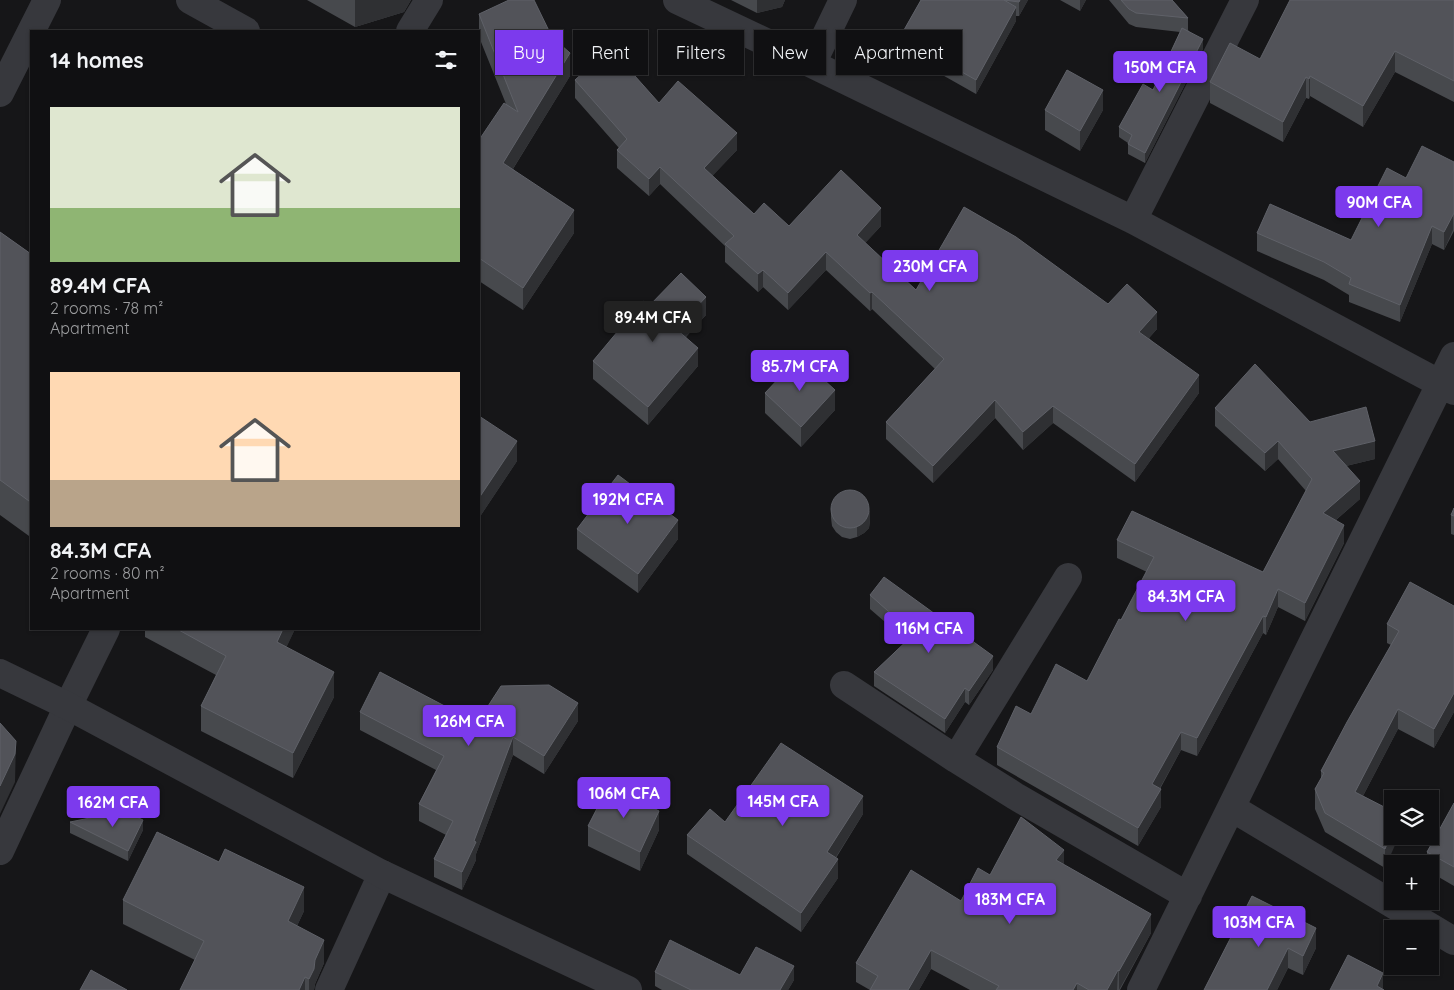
<!DOCTYPE html>
<html lang="en">
<head>
<meta charset="utf-8">
<style>
  body { margin:0; font-family:Quicksand,sans-serif; background:#1e1e20; color:#f1f3f6; height:100vh; display:flex; flex-direction:column; font-size:19px; white-space:nowrap }
  * { box-sizing:border-box; margin:0 }
  p { font-size:16px; color:#9c9d9f }
  .icon { flex:none; width:28px; height:28px; fill:none; stroke:currentColor; stroke-width:2; stroke-linecap:round; stroke-linejoin:round }
  .map { position:relative; flex:1; overflow:hidden }
  .drawer { position:absolute; left:30px; top:30px; width:450px; height:600px; display:flex; flex-direction:column; background:#101012; border-radius:0px; box-shadow:0 1px 4px #0004,0 0 0 1px #303032 }
  .drawer>* { flex:none }
  .guide { position:absolute; left:495px; top:30px; width:475px; height:45px; display:flex; gap:10px }
  .controls { position:absolute; left:1384px; top:790px; display:grid; gap:10px }
  .controls a { display:grid; place-items:center; width:55px; height:55px; border-radius:0px; background:#101012; box-shadow:0 1px 4px #0004,0 0 0 1px #303032; font-size:25px }
  .price { position:absolute; translate:-50% -42px; padding:0 11px; border-radius:5px; background:#7c3aed; color:#fff; font-size:16px; line-height:32px; filter:drop-shadow(0 1px 2px #0008) }
  .price::after { content:''; position:absolute; left:50%; top:30px; width:15px; height:11px; margin-left:-8px; background:inherit; clip-path:polygon(0 0,100% 0,50% 100%) }
  .price.on { background:#222; color:#fff }
  ul { padding:0; list-style:none }
  li { display:grid; align-content:center; gap:10px; height:265px; padding:0 20px }
  li span { display:grid; place-items:center; height:155px; border-radius:0px; color:#555 }
  li>.icon { margin-inline-start:auto }
  span .icon { width:90px; height:90px; fill:#fffc; stroke-width:1 }
  li b { font-size:21px }
  h2 { display:flex; justify-content:space-between; align-items:center; height:60px; padding:0 20px; font-size:21px }
  .pill { padding:0 18px; border-radius:0px; background:#101012; box-shadow:0 1px 4px #0004,0 0 0 1px #303032; font-size:18px; line-height:45px }
  .pill.on { background:#7c3aed; color:#fff }
  .map>svg:first-child { display:block }
  .lines { fill:none; stroke-linecap:round; stroke-linejoin:round }
  .minor { stroke:#37383d; stroke-width:28 }
  .tertiary { stroke:#37383d; stroke-width:28 }
  .wall { fill:#47494d }
  .shaded-wall { fill:#2f3033 }
  .building { fill:#525359; stroke:#5f6168 }
</style>
</head>
<body>
<div class="map">
<svg width="1454" height="990" viewBox="0 0 1454 990">
  <rect width="100%" height="100%" fill="#161618"/>
  <g class="lines">
    <path class="minor" d="M190,0L246,31
      M677,0L812,64L1133,220L1454,391
      M410,31L429,0
      M812,64L843,0
      M1133,220L1245,0
      M844,685L956,759L1015,796L1188,896
      M956,759L1068,577
      M1232,808L1454,941
      M0,851L68,706L106,629
      M329,990L382,874
      M1141,990L1454,356"/>
    <path class="tertiary" d="M0,93L47,0
      M0,673L68,706L382,874L628,990"/>
  </g>
  <path class="wall" d="M307,0H411L404,12L355,27Z
    M731,0H785L782,7L757,13Z
    M921,0H1028L1019,16H1016V21L976,94L900,51V37Z
    M1060,0H1086L1080,11Z
    M1109,0H1172L1188,18V30L1203,49L1145,163L1128,154V143L1119,137V127L1153,90L1180,32L1136,27L1129,24Z
    M1454,0V102L1395,72L1363,127L1310,96L1309,99L1306,98L1283,142L1210,103V82L1260,59Z
    M479,14L570,76L513,169L574,233L523,310L479,281V140L506,104L479,37Z
    M575,80L659,103L737,150L712,176L754,214L789,226H881L865,243L916,290L1108,304L1157,329L1149,338L1199,393L1135,482L1053,423L1023,450L995,418L933,483L886,439V422L935,369L872,309L870,311L826,270L788,310L763,287L758,292L725,262V246L660,184L649,196L617,168V150L619,148L575,98Z
    M1045,110H1103L1080,151L1045,130Z
    M1454,162V231L1444,250L1432,244L1400,322L1349,302V295L1324,280L1257,251V233L1351,240L1406,178Z
    M0,232L31,254L29,536L0,515Z
    M649,306L706,315L686,337L698,366L648,425L593,379V361Z
    M765,393L835,410L801,447L765,413Z
    M1215,408L1310,422L1375,459L1346,466L1360,499L1336,520L1344,543L1305,621L1278,607L1266,635L1263,633L1197,756L1181,750L1160,789L1161,807L1138,846L997,765V747L1031,714L1087,681L1121,620L1147,572L1117,558V540L1263,572L1306,491L1278,459L1265,471L1215,426Z
    M479,416L517,461L479,518Z
    M831,508L870,520L869,528L864,533L857,537L850,539L842,537L836,532L832,526L831,518Z
    M1454,508V535L1451,534V515Z
    M577,529L678,539L638,593L577,549Z
    M870,595L993,670L969,705L965,702L945,733L874,686V672L907,641L870,609Z
    M1454,606V712L1434,748L1398,729L1363,796L1392,811L1385,868L1325,832L1315,809V789L1321,779V771L1391,645L1387,643V624Z
    M145,629H295L286,647L334,697L293,778L201,731V706L216,675L145,637Z
    M360,712L477,723L578,721L544,774L513,755L476,854V860L462,890L434,877V859L446,835L419,821V804L436,770L360,730Z
    M1454,803V886L1430,872V864H1427V852Z
    M863,814L836,858L838,878L801,932L687,854V835L725,822Z
    M70,822L143,830L128,861L70,833Z
    M588,826L659,830L640,871L588,846Z
    M219,862L304,911L297,926L324,963L315,984L314,990H180L195,960L123,924V900Z
    M1064,865L1151,933L1120,990H970L931,969L919,990H870L856,982V963L961,901L990,875Z
    M1252,896L1316,948L1303,975L1288,968L1277,990H1204Z
    M655,972L740,975L794,980L788,990H662L655,986Z"/>
  <path class="shaded-wall" d="M355,0H411L404,12L355,27Z
    M757,0H785L782,7L757,13Z
    M1020,0H1028L1019,16V2Z
    M1080,0H1086L1080,11Z
    M1016,7V21L976,94V80Z
    M1203,39V49L1145,163V153Z
    M1395,51V72L1363,127V106Z
    M570,53V76L503,185V163Z
    M1310,76V96L1309,99V79Z
    M1306,77V98L1283,142V122Z
    M1103,90V110L1080,151V131Z
    M737,133V150L704,185V168Z
    M660,167V184L649,196V179Z
    M881,208V226L857,252V235Z
    M574,210V233L523,310V288Z
    M1453,213V230L1444,250V232Z
    M1432,226V244L1400,322V305Z
    M826,252V270L788,310V293Z
    M763,270V287L758,292V274Z
    M872,292V309L870,311V293Z
    M706,297V315L676,347V329Z
    M1157,312V329L1139,349V332Z
    M698,348V366L648,425V407Z
    M1199,375V393L1135,482V464Z
    M835,390V410L801,447V427Z
    M995,400V418L933,483V466Z
    M1053,406V423L1023,450V432Z
    M517,441V461L479,518V498Z
    M1278,441V459L1265,471V453Z
    M1375,441V459L1333,469V451Z
    M1360,481V499L1323,531V513Z
    M31,499V534L29,536V501Z
    M870,510V520L869,528L864,533L857,537V527Z
    M678,520V539L638,593V574Z
    M1344,525V543L1305,621V603Z
    M1278,589V607L1266,635V617Z
    M1263,616V633L1197,756V738Z
    M283,629H295L277,668V642Z
    M993,656V670L969,705V691Z
    M334,672V697L293,778V753Z
    M965,688V702L945,733V719Z
    M1454,693V712L1434,748V729Z
    M578,703V721L544,774V756Z
    M1398,709V729L1355,811V792Z
    M1181,732V750L1152,802V784Z
    M513,737V755L476,854V860L462,890V872L474,841Z
    M16,741L15,782L0,814V786Z
    M1161,789V807L1138,846V828Z
    M863,796V814L827,871V852Z
    M659,811V830L640,871V852Z
    M143,820V830L128,861V851Z
    M1392,832V836H1399L1385,868V849Z
    M1064,850V869L1056,860Z
    M838,859V878L801,932V913Z
    M304,887V911L288,945V921Z
    M1151,914V933L1119,990V971Z
    M1316,928V948L1303,975V956Z
    M324,940V963L315,984L314,990H309V979L315,960Z
    M1288,948V968L1277,990H1267Z
    M931,950V969L919,990H908Z
    M794,966V980L788,990H780Z
    M1118,970L1117,990H1107Z
    M1383,973V990L1377,986Z
    M305,977V990H299Z
    M1077,983V990H1073Z"/>
  <path class="building" d="M509,0H534L552,37L570,53L503,163L574,210L523,288L479,258V140L504,103L518,112L479,14Z
    M921,0H1020L1019,2L1004,0L1016,7L976,80L900,37Z
    M1121,0H1172L1188,18L1136,13L1129,9Z
    M1290,0H1454V81L1395,51L1363,106L1310,76L1309,79L1306,77L1283,122L1210,82L1230,43L1260,59Z
    M1182,28L1203,39L1145,153L1128,144L1132,135L1119,127L1143,84L1153,90Z
    M610,48L659,103L678,81L737,133L704,168L754,214L764,203L789,226L841,170L881,208L857,235L916,290L964,207L1016,237L1108,304L1127,284L1157,312L1139,332L1199,375L1135,464L1053,406L1023,432L995,400L933,466L886,422L944,359L872,292L870,293L826,252L788,293L763,270L758,274L725,244L734,236L660,167L649,179L617,150L627,139L575,80Z
    M1067,70L1103,90L1080,131L1045,110Z
    M1422,146L1454,162V213L1444,232L1432,226L1400,305L1349,284L1351,278L1324,262L1257,233L1270,204L1351,240L1387,168L1406,178Z
    M0,232L31,254V499L29,501L0,480Z
    M681,273L706,297L676,329L698,348L648,407L593,361L643,301L649,306Z
    M799,357L835,390L801,427L765,393Z
    M1255,364L1310,422L1366,407L1375,441L1333,451L1360,481L1323,513L1344,525L1305,603L1278,589L1266,617L1263,616L1197,738L1181,732L1152,784L1161,789L1138,828L997,747L1016,706L1031,714L1056,664L1087,681L1119,619L1121,620L1154,557L1117,540L1132,511L1263,572L1312,479L1278,441L1265,453L1215,408Z
    M479,416L517,441L479,498Z
    M618,475L678,520L638,574L577,529Z
    M831 509a19 19 0 1 1 38 0a19 19 0 1 1-38 0Z
    M1454,508V516L1451,515Z
    M884,577L993,656L969,691L965,688L945,719L874,672L914,634L870,595Z
    M1410,582L1454,606V693L1434,729L1398,709L1355,792L1392,811V832L1385,849L1325,813L1315,789L1324,773L1321,771L1347,722L1399,631L1387,624Z
    M177,629H283L277,642L334,672L293,753L201,706L226,656Z
    M380,672L477,723L501,686L549,685L578,703L544,756L513,737L474,841L476,842L462,872L434,859L453,821L419,804L444,756L360,712Z
    M0,723L16,741L15,754L0,786Z
    M781,743L863,796L827,852L838,859L801,913L687,835L710,809L725,822Z
    M609,785L659,811L640,852L588,826Z
    M1454,803V867L1427,852Z
    M124,811L143,820L128,851L70,822Z
    M1021,817L1064,850L1056,860L1151,914L1119,971L1118,970L1107,990H1089L1077,983L1073,990H996L999,986L931,950L908,990H870L878,976L856,963L911,870L961,901L978,868L990,875Z
    M157,832L219,862L225,849L304,887L288,921L324,940L315,960L314,969L309,979L305,977L299,990H180L204,941L123,900Z
    M1252,896L1316,928L1303,956L1288,948L1267,990H1204Z
    M670,940L740,975L756,947L794,966L780,990H691L655,972Z
    M1348,955L1383,973L1377,986L1384,990H1330Z
    M91,970L127,990H80Z"/>
</svg>
<div class="controls">
<a><svg class="icon" aria-label="layers" viewBox="0 0 24 24"><path d="M12 4l9 5-9 5-9-5zM3 14l9 5 9-5"/></svg></a>
<a>+</a>
<a>−</a>
</div>
<b class="price" style="left:1160px;top:93px">150M CFA</b>
<b class="price" style="left:1379px;top:228px">90M CFA</b>
<b class="price" style="left:930px;top:292px">230M CFA</b>
<b class="price on" style="left:653px;top:343px">89.4M CFA</b>
<b class="price" style="left:800px;top:392px">85.7M CFA</b>
<b class="price" style="left:628px;top:525px">192M CFA</b>
<b class="price" style="left:1186px;top:622px">84.3M CFA</b>
<b class="price" style="left:929px;top:654px">116M CFA</b>
<b class="price" style="left:469px;top:747px">126M CFA</b>
<b class="price" style="left:624px;top:819px">106M CFA</b>
<b class="price" style="left:783px;top:827px">145M CFA</b>
<b class="price" style="left:113px;top:828px">162M CFA</b>
<b class="price" style="left:1010px;top:925px">183M CFA</b>
<b class="price" style="left:1259px;top:948px">103M CFA</b>
<div class="guide">
<a class="pill on">Buy</a>
<a class="pill">Rent</a>
<a class="pill">Filters</a>
<a class="pill">New</a>
<a class="pill">Apartment</a>
</div>
<section class="drawer">
<h2>14 homes<svg class="icon" aria-label="filters" viewBox="0 0 24 24"><path d="M4 7h16M4 17h16"/><circle cx="9" cy="7" r="2"/><circle cx="15" cy="17" r="2"/></svg></h2>
<ul>
<li><span style="background:linear-gradient(#dfe7d0 65%,#8fb573 0)"><svg class="icon" aria-label="home" viewBox="0 0 24 24"><path d="M3 11l9-7 9 7M6 9v11h12V9"/></svg></span><div><b>89.4M CFA</b><p>2 rooms · 78 m²</p><p>Apartment</p></div></li>
<li><span style="background:linear-gradient(#ffd9b3 70%,#b9a48a 0)"><svg class="icon" aria-label="home" viewBox="0 0 24 24"><path d="M3 11l9-7 9 7M6 9v11h12V9"/></svg></span><div><b>84.3M CFA</b><p>2 rooms · 80 m²</p><p>Apartment</p></div></li>
</ul>
</section>
</div>
</body>
</html>
